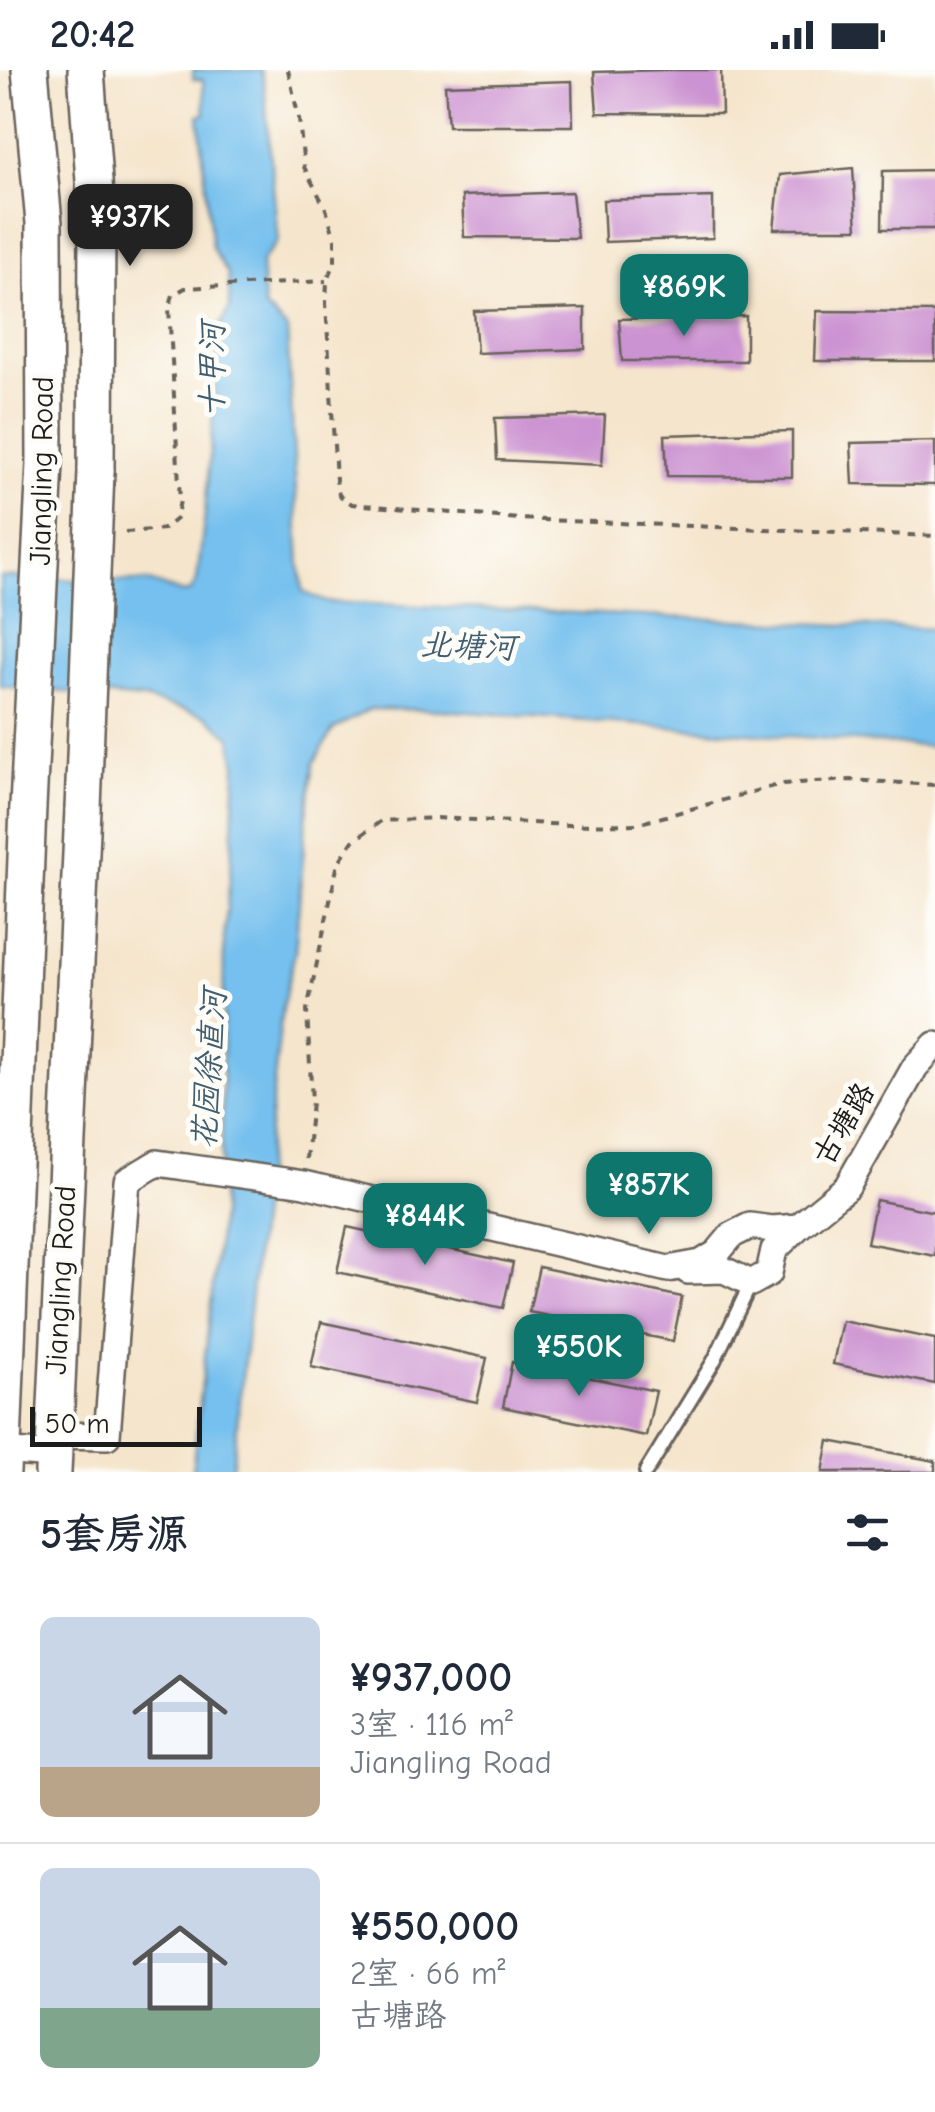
<!DOCTYPE html>
<html lang="zh">
<head>
<meta charset="utf-8">
<style>
  body { margin:0; font-family:"Comic Neue","LXGW WenKai TC",sans-serif; background:#f6f6f7; color:#1f2937; height:100vh; display:flex; flex-direction:column; font-size:38px; white-space:nowrap }
  * { box-sizing:border-box; margin:0 }
  p { font-size:32px; color:#747a83 }
  .icon { flex:none; width:55px; height:55px; fill:none; stroke:currentColor; stroke-width:2; stroke-linecap:round; stroke-linejoin:round }
  .map { position:relative; height:1402px; overflow:hidden }
  .drawer { display:flex; flex-direction:column; background:#fff; flex:1 }
  .drawer>* { flex:none }
  .scale { position:absolute; left:30px; bottom:25px; width:172px; box-sizing:border-box; padding-left:10px; border:5px solid #1c1c1c; border-top:0; font-size:28px; line-height:35px; white-space:nowrap; color:#1c1c1c; -webkit-text-stroke:8px #fdfcf7; paint-order:stroke }
  .price { position:absolute; translate:-50% -85px; padding:0 22px; border-radius:20px; background:#0f766e; color:#fff; font-size:32px; line-height:65px; filter:drop-shadow(0 2px 5px #0008) }
  .price::after { content:''; position:absolute; left:50%; top:60px; width:30px; height:22px; margin-left:-15px; background:inherit; clip-path:polygon(0 0,100% 0,50% 100%) }
  .price.on { background:#222; color:#fff }
  ul { padding:0; list-style:none }
  li { display:flex; align-items:center; gap:30px; height:250px; padding:0 40px }
  li+li { border-top:2px solid #e0e1e3 }
  li span { display:grid; place-items:center; flex:none; width:280px; height:200px; border-radius:15px; color:#555 }
  li>.icon { margin-inline-start:auto }
  span .icon { width:120px; height:120px; fill:#fffc; stroke-width:1 }
  li b { font-size:42px }
  h2 { display:flex; justify-content:space-between; align-items:center; height:120px; padding:0 40px; font-size:42px }
  .status { display:flex; justify-content:space-between; align-items:center; height:70px; padding:0 50px; background:#fff; direction:ltr }
  .status svg { height:28px; fill:currentColor }
  .map>svg:first-child { display:block }
  .water { fill:#75c0ee; stroke:#486e85; stroke-width:2.5 }
  .building { fill:#cc93d2 }
  .lines { fill:none; stroke-linecap:round; stroke-linejoin:round }
  .service-casing { stroke:#68625a; stroke-width:18 }
  .minor-casing { stroke:#68625a; stroke-width:30 }
  .secondary-casing { stroke:#68625a; stroke-width:40 }
  .path { stroke:#68625a; stroke-width:4; stroke-dasharray:8 8; stroke-linecap:butt }
  .service { stroke:#fff; stroke-width:12 }
  .minor { stroke:#fff; stroke-width:25 }
  .secondary { stroke:#fff; stroke-width:35 }
  .minor-bridge-casing { stroke:#68625a; stroke-width:30; stroke-linecap:butt }
  .secondary-bridge-casing { stroke:#68625a; stroke-width:40; stroke-linecap:butt }
  .minor-bridge { stroke:#fff; stroke-width:25 }
  .secondary-bridge { stroke:#fff; stroke-width:35 }
  .labels { text-anchor:middle; dominant-baseline:central; stroke-width:10; stroke-linejoin:round; paint-order:stroke }
  .street-label { font-size:30px; fill:#1c1c1c; stroke:#fdfcf7 }
  .water-label { font-size:32px; font-style:italic; fill:#405e70; stroke:#fdfcf7 }
</style>
</head>
<body>
<div class="status"><b>20:42</b><svg viewBox="0 0 49 12"><path d="M0 12V9h3v3zM5 12V6h3v6zM10 12V3h3v9zM15 12V0h3v12zM26 1h20v11H26zM47 4h2v5h-2z"/></svg></div>
<div class="map">
<svg width="935" height="1402" viewBox="0 0 935 1402">
  <rect width="100%" height="100%" fill="#fdfcf7"/>
  <filter id="ink" filterUnits="userSpaceOnUse"><feTurbulence type="fractalNoise" baseFrequency=".01" numOctaves="2"/><feDisplacementMap in="SourceGraphic" scale="20" xChannelSelector="R" yChannelSelector="G"/><feConvolveMatrix kernelMatrix="1 2 1 2 8 2 1 2 1" color-interpolation-filters="sRGB"/></filter>
  <filter id="wash" filterUnits="userSpaceOnUse"><feTurbulence type="fractalNoise" baseFrequency=".0048" numOctaves="4" result="noise"/><feDisplacementMap in="SourceGraphic" scale="40" xChannelSelector="R" yChannelSelector="G"/><feGaussianBlur stdDeviation="2.25" result="paint"/><feColorMatrix in="noise" values="0 0 0 0 0 0 0 0 0 0 0 0 0 0 0 0 0 1.4 0 .05"/><feComposite in="paint" operator="in"/></filter>
  <g filter="url(#wash)">
    <rect width="100%" height="100%" fill="#f5e5cc"/>
    <path class="water" d="M193,0H261L264,13L278,171L261,192L264,237L287,259L300,495L303,522L326,532L935,559V677L441,640L370,639L333,660L314,693L306,751L295,882L282,938L232,1402H192L221,1143L224,867L231,798L236,696L231,667L206,646L144,629L0,616V507L149,512L183,523L191,521L197,510L205,444L220,257L230,237L228,204L212,178L199,45L205,44L203,10L193,9Z"/>
    <g id="blocks">
      <path class="building" d="M666,0H721L722,44L597,43L594,2Z
        M572,11L573,56H448L445,15Z
        M853,98L857,159H774L780,105Z
        M935,100V159H882L883,101Z
        M572,122L577,168L464,167L462,126Z
        M713,127V168L605,172L603,130Z
        M585,238V279L477,283L474,241Z
        M817,241L935,242V291H815Z
        M746,246V291H622L619,249Z
        M605,345L602,395L497,390L495,348Z
        M792,361V407L667,406L665,365Z
        M935,371V415L853,414L851,373Z
        M876,1130L935,1142V1186L867,1173Z
        M347,1157L513,1193L503,1238L337,1202Z
        M539,1197L682,1227L673,1271L529,1242Z
        M842,1251L935,1269V1314L833,1294Z
        M321,1252L487,1288L477,1332L311,1297Z
        M512,1292L656,1321L646,1366L503,1337Z
        M829,1371L935,1391V1402H823Z"/>
    </g>
  </g>
  <g filter="url(#ink)">
    <use href="#blocks" fill-opacity="0" stroke="#68625a" stroke-width="2.5"/>
    <g class="lines">
      <g class="service-casing">
        <path id="service" d="M646,1402L714,1291L751,1213"/>
      </g>
      <g class="minor-casing">
        <path id="minor" d="M284,1111L304,1114L668,1199L701,1193L717,1183L732,1165L750,1156L772,1159L798,1157L847,1117L915,997L935,975
          M688,1201L724,1200L751,1213L769,1203L774,1180L798,1157
          M54,1365L107,1366L127,1111L157,1093L185,1097
          M0,1381L53,1385"/>
      </g>
      <g class="secondary-casing">
        <path id="secondary" d="M30,0L44,153L45,393
          M86,0L97,153L96,401
          M2,1402L28,737
          M53,1402L83,739"/>
      </g>
      <path class="path" d="M288,0L299,49L304,97L326,139L335,169V193L327,211L326,233L336,410L339,425L352,434L520,449L935,466
        M125,462L164,459L176,449L180,431L169,238L173,225L185,218L326,211
        M306,1089L312,1032L307,940L338,793L353,771L381,751L436,748L569,755L637,754L781,714L851,710L935,715"/>
      <use href="#service" class="service"/>
      <use href="#minor" class="minor"/>
      <use href="#secondary" class="secondary"/>
      <g class="minor-bridge-casing">
        <path id="minor-bridge" d="M185,1097L284,1111"/>
      </g>
      <g class="secondary-bridge-casing">
        <path id="secondary-bridge" d="M28,737L45,393
          M83,739L96,401"/>
      </g>
      <use href="#minor-bridge" class="minor-bridge"/>
      <use href="#secondary-bridge" class="secondary-bridge"/>
    </g>
  </g>
  <g class="labels">
    <g class="street-label">
      <text transform="translate(42 401) rotate(-89)">Jiangling Road</text>
      <text transform="translate(844 1054) rotate(-59)">古塘路</text>
      <text transform="translate(61 1210) rotate(-87)">Jiangling Road</text>
    </g>
    <g class="water-label">
      <text transform="translate(212 300) rotate(-90)">十甲河</text>
      <text transform="translate(468 576) rotate(2)">北塘河</text>
      <text transform="translate(209 999) rotate(-86)">花园徐直河</text>
    </g>
  </g>
</svg>
<div class="scale">50 m</div>
<b class="price on" style="left:130px;top:199px">¥937K</b>
<b class="price" style="left:684px;top:269px">¥869K</b>
<b class="price" style="left:649px;top:1167px">¥857K</b>
<b class="price" style="left:425px;top:1198px">¥844K</b>
<b class="price" style="left:579px;top:1329px">¥550K</b>
</div>
<section class="drawer">
<h2>5套房源<svg class="icon" aria-label="filters" viewBox="0 0 24 24"><path d="M4 7h16M4 17h16"/><circle cx="9" cy="7" r="2"/><circle cx="15" cy="17" r="2"/></svg></h2>
<ul>
<li><span style="background:linear-gradient(#c9d6e8 75%,#b9a48a 0)"><svg class="icon" aria-label="home" viewBox="0 0 24 24"><path d="M3 11l9-7 9 7M6 9v11h12V9"/></svg></span><div><b>¥937,000</b><p>3室 · 116 m²</p><p>Jiangling Road</p></div></li>
<li><span style="background:linear-gradient(#c9d6e8 70%,#7fa58c 0)"><svg class="icon" aria-label="home" viewBox="0 0 24 24"><path d="M3 11l9-7 9 7M6 9v11h12V9"/></svg></span><div><b>¥550,000</b><p>2室 · 66 m²</p><p>古塘路</p></div></li>
</ul>
</section>
</body>
</html>
